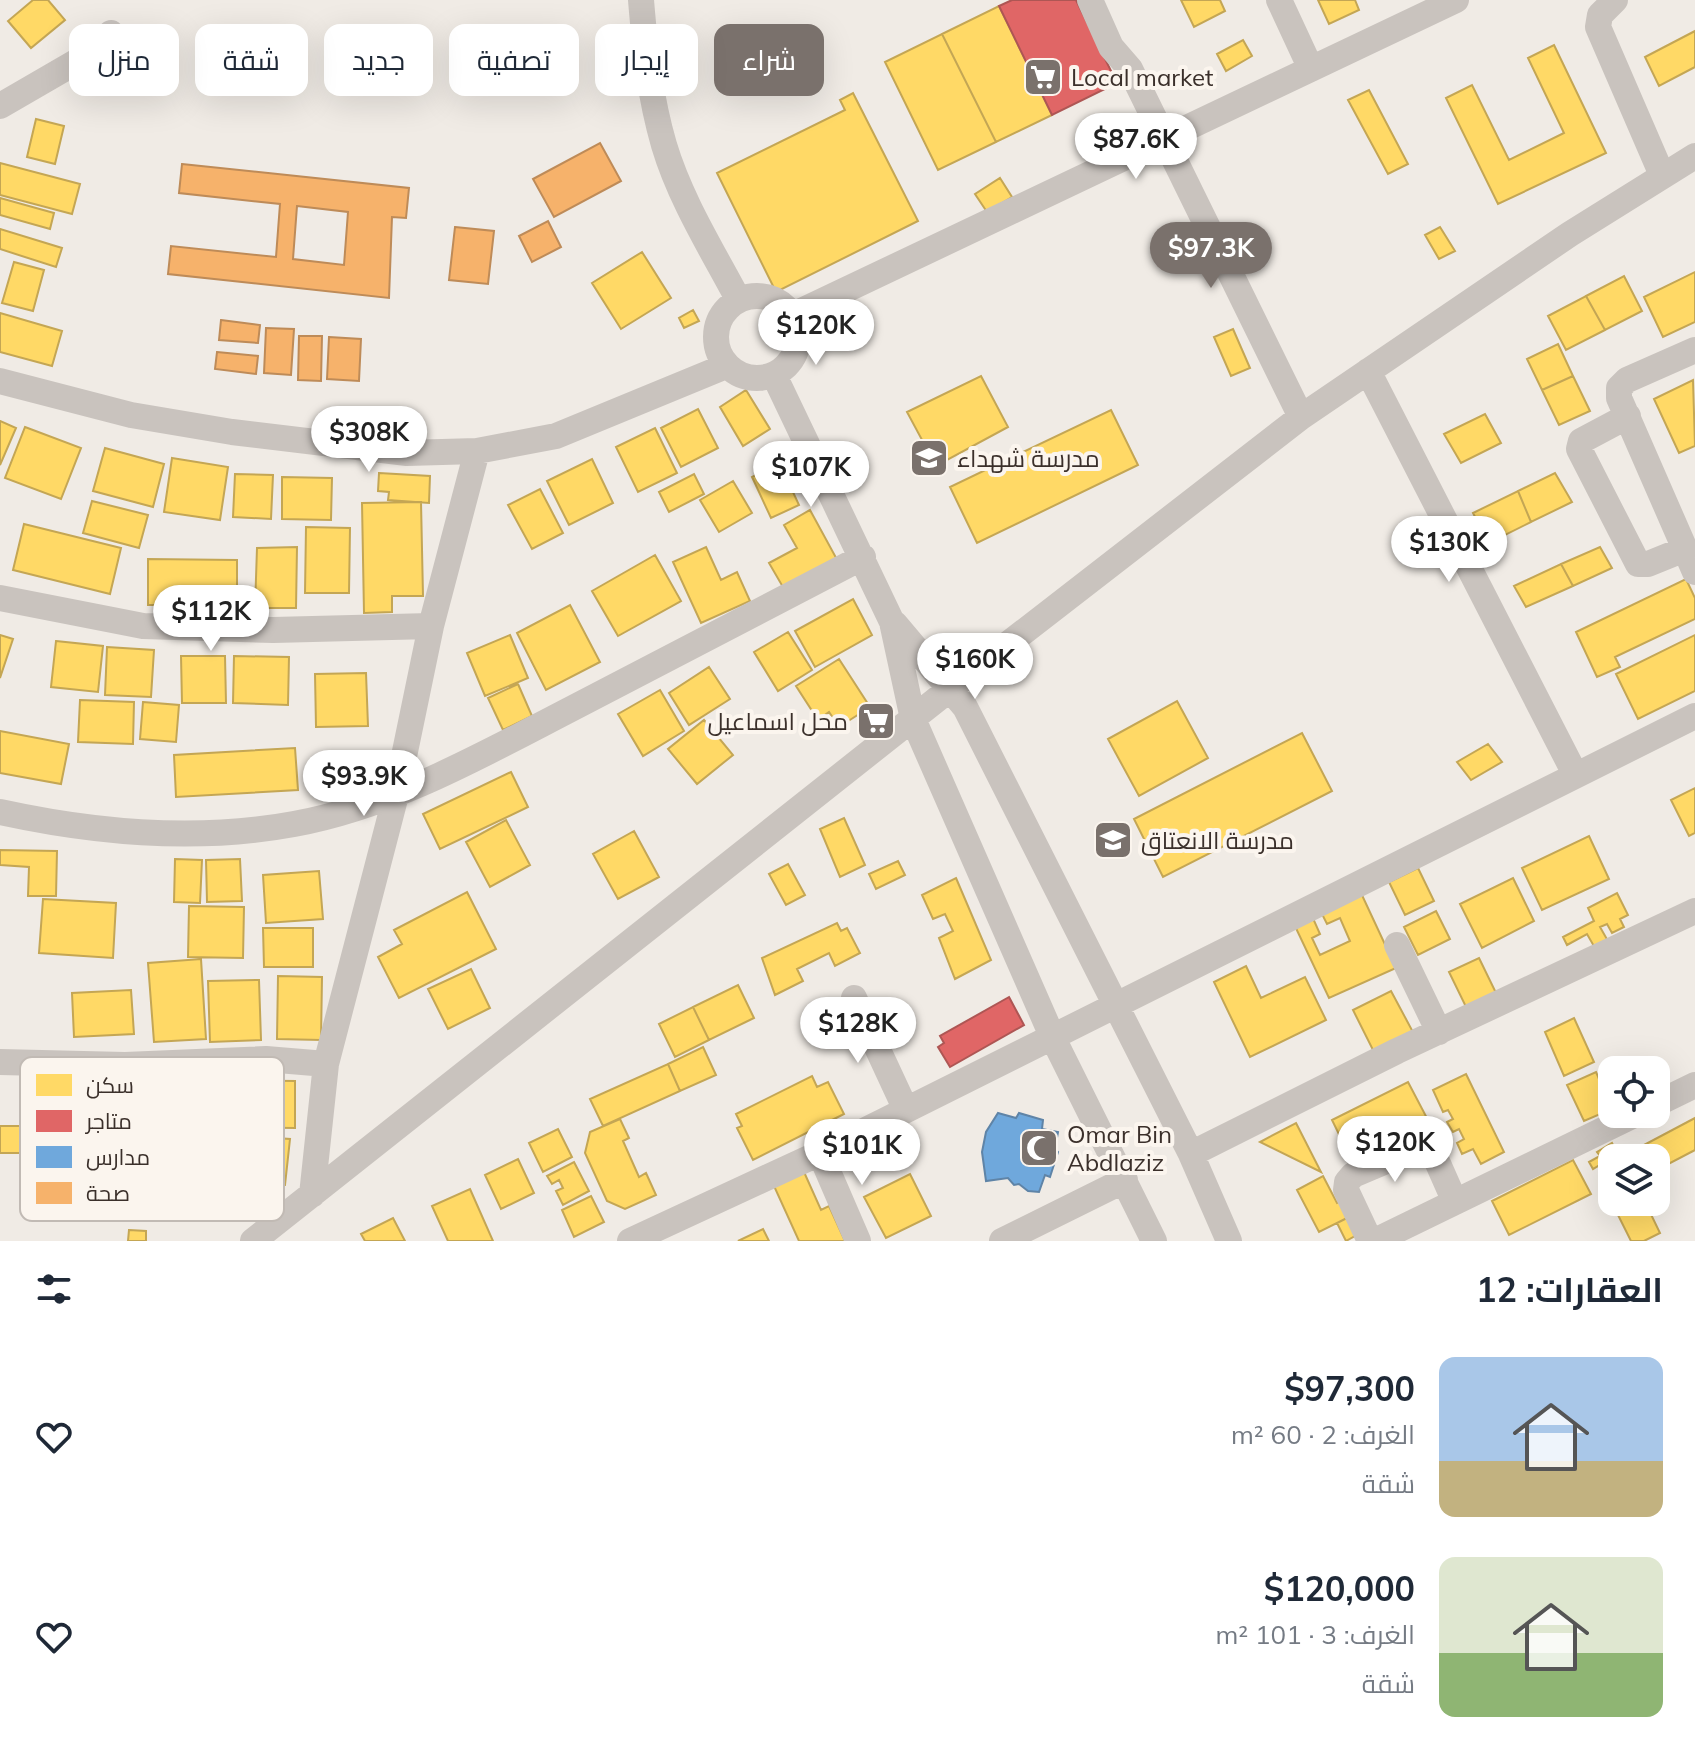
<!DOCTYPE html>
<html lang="ar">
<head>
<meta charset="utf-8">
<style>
  body { margin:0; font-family:Mulish,Cairo,sans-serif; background:#f2f2f3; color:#1f2937; direction:rtl; height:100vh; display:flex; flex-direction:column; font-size:30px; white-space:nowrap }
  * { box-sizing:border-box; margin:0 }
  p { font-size:26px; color:#747a83 }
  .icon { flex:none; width:44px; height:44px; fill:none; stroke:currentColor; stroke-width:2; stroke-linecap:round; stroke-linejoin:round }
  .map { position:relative; height:1241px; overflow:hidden; direction:ltr }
  .panel { display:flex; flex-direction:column; background:#fff; flex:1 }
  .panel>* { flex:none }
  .top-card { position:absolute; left:24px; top:24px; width:800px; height:72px; direction:rtl; display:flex; gap:16px }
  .fabs { position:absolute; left:1598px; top:1056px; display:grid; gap:16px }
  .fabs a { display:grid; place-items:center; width:72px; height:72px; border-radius:16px; background:#fff; box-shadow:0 8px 32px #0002; font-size:40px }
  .price { position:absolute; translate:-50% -68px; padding:0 18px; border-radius:28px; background:#fff; color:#222; font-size:26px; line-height:52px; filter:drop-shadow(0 2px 4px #0008) }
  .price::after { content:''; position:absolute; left:50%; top:48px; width:24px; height:18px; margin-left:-12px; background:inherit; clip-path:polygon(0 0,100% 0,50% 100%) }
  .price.current { background:#7a716c; color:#fff }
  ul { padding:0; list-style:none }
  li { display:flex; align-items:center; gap:24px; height:200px; padding:0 32px }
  li span { display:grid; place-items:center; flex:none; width:224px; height:160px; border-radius:16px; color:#555 }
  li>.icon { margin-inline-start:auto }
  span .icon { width:96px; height:96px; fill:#fffc; stroke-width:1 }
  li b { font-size:34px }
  h2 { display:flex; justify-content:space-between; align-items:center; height:96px; padding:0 32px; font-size:34px }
  .tag { padding:0 28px; border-radius:16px; background:#fff; box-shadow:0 8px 32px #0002; font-size:28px; line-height:72px }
  .tag.current { background:#7a716c; color:#fff }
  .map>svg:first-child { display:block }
  .homes { fill:#ffd966; stroke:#c4a654; stroke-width:2 }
  .shops { fill:#e06666; stroke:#ae5654; stroke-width:2 }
  .schools { fill:#6fa8dc; stroke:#5f84a7; stroke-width:2 }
  .health { fill:#f6b26b; stroke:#be8b58; stroke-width:2; fill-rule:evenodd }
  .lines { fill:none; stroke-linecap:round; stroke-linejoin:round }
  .minor { stroke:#c9c3be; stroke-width:26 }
  .labels { text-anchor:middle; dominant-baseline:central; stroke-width:8; stroke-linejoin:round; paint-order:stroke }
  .poi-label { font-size:24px; fill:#3b302b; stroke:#fbf5ee; text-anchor:start }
  .key { fill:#fbf5ee; stroke:#c1bab4; stroke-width:2 }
  .key-label { font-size:22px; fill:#3b302b }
</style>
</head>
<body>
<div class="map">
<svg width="1695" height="1241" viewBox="0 0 1695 1241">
  <rect width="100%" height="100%" fill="#f0ebe5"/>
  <path class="homes" d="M33,0H48L65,20L31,48L8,21Z
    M1181,0H1220L1225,11L1194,27Z
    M1318,0H1355L1359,10L1329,24Z
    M999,6L1052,115L996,142L942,34Z
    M1695,31V67L1659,86L1645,57Z
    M942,34L996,142L938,170L885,62Z
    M1243,40L1252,56L1226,71L1217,54Z
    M1554,45L1606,153L1498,204L1446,98L1472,85L1509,160L1564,133L1528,58Z
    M1369,90L1408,164L1388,174L1348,100Z
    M853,93L918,221L776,292L717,173L845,110L840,100Z
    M36,119L64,126L55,164L27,157Z
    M0,163L80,184L72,214L0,195Z
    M1000,178L1012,197L987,212L975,194Z
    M0,198L54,213L50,229L0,215Z
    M1440,227L1455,251L1439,259L1425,235Z
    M0,229L62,248L56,267L0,249Z
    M642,252L671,298L621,329L592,283Z
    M14,262L44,270L33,311L2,303Z
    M1695,272V322L1663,337L1644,297Z
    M1624,276L1642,311L1605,330L1586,296Z
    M1586,296L1605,330L1566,350L1548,316Z
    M693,310L699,321L684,328L679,318Z
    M0,313L62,331L52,366L0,352Z
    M1233,329L1250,368L1231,376L1214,337Z
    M1558,344L1573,376L1542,390L1527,359Z
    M981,376L1008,427L936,466L907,412Z
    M1573,376L1590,411L1559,425L1542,390Z
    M1693,380L1695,446L1679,453L1654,399Z
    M746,390L770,429L743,446L720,407Z
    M698,409L718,448L681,467L661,428Z
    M1111,410L1138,465L977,543L950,487Z
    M1485,414L1501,443L1461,463L1444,434Z
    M0,421L16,428L0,465Z
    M25,427L81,448L61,499L5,478Z
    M655,428L677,473L638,492L616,447Z
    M105,448L164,464L153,507L93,491Z
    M172,458L228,467L220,520L164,512Z
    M592,459L613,503L569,525L547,481Z
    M780,464L799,505L771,518L752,477Z
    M379,473L430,476L429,503L388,500L389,492L378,491Z
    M1555,473L1572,502L1531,522L1518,491Z
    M235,474L273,475L271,519L233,517Z
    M694,474L704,494L669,512L659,492Z
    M282,477L332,478L331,520L282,519Z
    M733,481L752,513L719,532L700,500Z
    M540,489L563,533L532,549L508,505Z
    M1518,491L1531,522L1489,543L1473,513Z
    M92,501L148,515L139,548L83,533Z
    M421,502L423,596H392V612L364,613L362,503Z
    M810,510L840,565L787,594L769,563L797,548L784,525Z
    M24,524L121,548L110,594L13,570Z
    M306,527L350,528L349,593H305Z
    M297,547L296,608H255L257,548Z
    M706,547L721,580L737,572L750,601L701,623L673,562Z
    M1600,547L1612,568L1573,586L1561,564Z
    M655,555L681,601L618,636L592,591Z
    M148,559L237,560V605H148Z
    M1561,564L1573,586L1526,607L1514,586Z
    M1686,579L1695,598V619L1615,657L1620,667L1597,677L1576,632Z
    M853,599L872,635L815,667L795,631Z
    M570,605L600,662L546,690L517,633Z
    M788,632L812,670L778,691L754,652Z
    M0,635L13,639L0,678Z
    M510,635L528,678L485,696L467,653Z
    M1695,635V691L1638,719L1616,674Z
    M56,641L103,646L98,692L51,687Z
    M107,647L154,650L151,697L105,695Z
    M181,656H225L226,703H182Z
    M234,656L289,657L288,705L233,703Z
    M839,659L870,707L839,727L829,712L818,720L796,686Z
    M709,667L730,699L689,725L669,693Z
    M366,673L368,726L316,727L315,674Z
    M518,684L532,716L503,730L488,698Z
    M660,690L684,731L643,756L618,714Z
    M80,700L134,702L133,744L78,742Z
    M1177,701L1208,758L1139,796L1108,739Z
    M143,702L179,705L176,742L140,739Z
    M704,720L733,755L697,784L668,749Z
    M0,731L69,744L61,784L0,773Z
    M1302,733L1332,791L1163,877L1134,819Z
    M1488,744L1502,762L1471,780L1457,762Z
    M295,748L298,790L176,797L174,755Z
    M511,772L528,807L440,849L423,814Z
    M1695,788V833L1689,836L1671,800Z
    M844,818L865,865L840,877L820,829Z
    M506,820L530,865L490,887L466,842Z
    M634,831L659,877L618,899L593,854Z
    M1589,836L1609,879L1542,910L1522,868Z
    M0,850L57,851L56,896H28L29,867L0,865Z
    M175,859L202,860L200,903L174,902Z
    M240,859L242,901L207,902L206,860Z
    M898,861L905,875L876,889L869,874Z
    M788,864L805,895L786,905L769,874Z
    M1418,868L1434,901L1405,915L1389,882Z
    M319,871L323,919L266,923L263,875Z
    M956,878L991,960L955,979L939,938L953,931L945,914L933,919L922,895Z
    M1513,878L1534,921L1482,948L1460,904Z
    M467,892L496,949L399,998L378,957L402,944L394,930Z
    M1361,893L1396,968L1329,998L1294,924L1312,916L1320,934L1312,938L1320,955L1350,941L1340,918L1327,924L1321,912Z
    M1617,893L1628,915L1620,919L1624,927L1612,933L1607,924L1600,927L1608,941L1595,948L1587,934L1567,945L1563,937L1594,921L1588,908Z
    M43,899L116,903L113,958L39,953Z
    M189,906L244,907L243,958L188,957Z
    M1436,911L1450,939L1418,955L1404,927Z
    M837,923L841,931L847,928L860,953L835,966L829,953L797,969L803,981L775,995L762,958Z
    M263,928H313V967H264Z
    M1479,958L1498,997L1468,1011L1449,972Z
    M201,959L206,1039L154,1042L148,963Z
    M1246,966L1261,998L1305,977L1326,1020L1250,1057L1214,982Z
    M471,969L490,1008L448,1029L428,989Z
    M278,976L322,977L321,1040L277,1039Z
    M259,980L261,1040L210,1042L208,981Z
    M738,985L754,1018L709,1040L693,1007Z
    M131,990L134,1034L74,1037L72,993Z
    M1391,991L1414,1034L1375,1054L1353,1010Z
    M693,1007L709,1040L675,1057L659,1024Z
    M1574,1018L1594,1062L1564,1076L1545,1032Z
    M703,1047L716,1075L680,1091L668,1064Z
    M668,1064L680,1091L603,1126L590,1099Z
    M1596,1072L1612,1109L1584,1121L1567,1085Z
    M1466,1074L1504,1152L1481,1164L1473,1149L1462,1154L1457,1143L1464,1139L1459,1129L1453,1132L1447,1122L1453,1119L1448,1110L1443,1112L1433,1090Z
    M812,1076L817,1087L828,1082L844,1114L753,1160L737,1128L742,1126L736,1114Z
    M216,1080L295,1081V1128L215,1127Z
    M1408,1082L1429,1122L1409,1132L1403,1121L1369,1139L1373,1146L1350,1157L1332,1120Z
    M1695,1118V1150L1657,1170L1656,1158H1651L1644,1145Z
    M620,1119L629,1138L623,1141L639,1177L646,1173L656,1195L625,1209L607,1201L585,1153L590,1132Z
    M1296,1123L1321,1172L1260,1142Z
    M0,1126H26L27,1153H0Z
    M558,1129L572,1157L543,1172L529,1143Z
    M203,1133L290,1139L285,1185L203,1177Z
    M1612,1143L1620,1158H1612V1165L1606,1169L1603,1163L1593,1169L1589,1162L1600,1156L1597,1152Z
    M518,1159L534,1193L501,1209L485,1175Z
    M1573,1160L1591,1194L1509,1235L1492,1201Z
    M574,1162L589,1191L563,1205L556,1191L563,1188L559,1180L552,1184L547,1176Z
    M804,1172L821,1210L829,1206L845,1241H799L774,1186Z
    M910,1174L931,1216L886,1238L864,1197Z
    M1323,1176L1337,1203L1345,1199L1353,1215L1319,1232L1297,1190Z
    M470,1189L493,1241H448L432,1206Z
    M591,1196L604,1222L574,1237L562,1210Z
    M1645,1202L1660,1233L1644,1241H1631L1612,1203Z
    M1353,1215L1362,1232L1346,1241L1337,1223Z
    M393,1218L405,1241H365L361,1234Z
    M763,1229L769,1241H738Z
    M129,1230L146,1231V1241H128Z"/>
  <path class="shops" d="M1012,0H1076L1117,83L1052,115L999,6Z
    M1009,997L1024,1025L950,1067L938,1047L944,1043L940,1036Z"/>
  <path class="schools" d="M998,1113L1016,1118L1019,1113L1043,1120L1042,1129L1058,1132L1055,1149L1058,1152L1050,1177L1045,1175L1039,1192L1028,1191L1019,1184L1014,1185L1008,1178L986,1181L982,1152L986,1132Z"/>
  <path class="health" d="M600,143L621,181L554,217L533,179Z
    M182,164L409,188L406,218L392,217L389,298L168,274L171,246L276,257L280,204L179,193ZM297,206L348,212L344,265L293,259Z
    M548,221L561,247L532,262L519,236Z
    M455,227L494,231L488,284L449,280Z
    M221,320L260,325L258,343L219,340Z
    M266,328L294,329L291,375L264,373Z
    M299,336H322L321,381L298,380Z
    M329,337L361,339L359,381L327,379Z
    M217,352L258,356L256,374L215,369Z"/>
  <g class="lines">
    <path class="minor" d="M641,0C645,49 650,97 664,145C680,199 712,250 738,299
      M1090,0L1111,47L1130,69L1301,417
      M1279,0L1311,69
      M1615,0L1600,15L1598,27L1662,175
      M0,106L88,55L111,33
      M716 337a41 41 0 1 1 82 0a41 41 0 1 1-82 0Z
      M793,315L1456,0
      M1695,350L1627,380L1619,388V398L1695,572
      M1368,371L1575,774
      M774,375L892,622L913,719L1052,1036L1154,1241
      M0,381L131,415L232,432L407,453L477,451L556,436L726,366
      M1628,416L1581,441L1579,449L1638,564H1648L1685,549
      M0,598L143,626L273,630L431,626
      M895,624L965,707L1191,1154L1229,1241
      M0,812C96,833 197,842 294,824C393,806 484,754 573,708C669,657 766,607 863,557
      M1397,945L1439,1032
      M854,998L906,1110
      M0,1062L125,1065L266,1059L326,1064
      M1656,1104L1695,1085
      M820,1153L858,1241
      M1191,1154L1397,1051L1695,911
      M312,1195L326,1064L396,795L431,626L477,451
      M253,1241L950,689L1301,417L1570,234L1695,156
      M630,1241L820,1153L1695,716
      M1002,1241L1125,1180
      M1370,1241L1346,1190L1347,1182L1353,1175L1424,1145L1432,1150L1455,1202
      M1375,1241L1636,1114"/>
  </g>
  <defs>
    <g id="supermarket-square" transform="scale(2)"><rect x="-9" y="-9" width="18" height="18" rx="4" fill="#7a716c" stroke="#fbf5ee"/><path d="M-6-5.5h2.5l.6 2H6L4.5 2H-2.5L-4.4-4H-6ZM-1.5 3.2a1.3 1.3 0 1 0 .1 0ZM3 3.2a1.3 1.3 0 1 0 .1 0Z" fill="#fff"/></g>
    <g id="school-square" transform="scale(2)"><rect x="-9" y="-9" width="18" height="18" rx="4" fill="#7a716c" stroke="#fbf5ee"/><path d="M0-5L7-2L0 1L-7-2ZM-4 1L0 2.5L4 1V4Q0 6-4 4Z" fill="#fff"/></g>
    <g id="mosque-square" transform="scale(2)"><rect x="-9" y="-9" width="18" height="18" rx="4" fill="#7a716c" stroke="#fbf5ee"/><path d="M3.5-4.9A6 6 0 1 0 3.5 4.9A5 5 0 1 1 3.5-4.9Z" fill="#fff"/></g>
  </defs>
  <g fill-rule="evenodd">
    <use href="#supermarket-square" x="1043" y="77"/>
    <use href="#school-square" x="929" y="458"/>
    <use href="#supermarket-square" x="876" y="721"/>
    <use href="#school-square" x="1113" y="840"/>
    <use href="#mosque-square" x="1039" y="1148"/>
  </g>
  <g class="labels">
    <g class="poi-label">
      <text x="1071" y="77">Local market</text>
      <text x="957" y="458">مدرسة شهداء</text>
      <text x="848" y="721" text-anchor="end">محل اسماعيل</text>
      <text x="1141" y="840">مدرسة الانعتاق</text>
      <text x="1067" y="1134">Omar Bin<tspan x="1067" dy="28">Abdlaziz</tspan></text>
    </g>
  </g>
  <rect x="20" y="1057" width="264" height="164" rx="12" class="key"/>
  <rect x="36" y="1074" width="36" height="22" fill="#ffd966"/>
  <rect x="36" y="1110" width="36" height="22" fill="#e06666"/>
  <rect x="36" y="1146" width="36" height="22" fill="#6fa8dc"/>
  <rect x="36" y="1182" width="36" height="22" fill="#f6b26b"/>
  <g class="key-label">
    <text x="86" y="1093">سكن</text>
    <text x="86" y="1129">متاجر</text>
    <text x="86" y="1165">مدارس</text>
    <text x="86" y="1201">صحة</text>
  </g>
</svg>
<div class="fabs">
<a><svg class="icon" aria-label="locate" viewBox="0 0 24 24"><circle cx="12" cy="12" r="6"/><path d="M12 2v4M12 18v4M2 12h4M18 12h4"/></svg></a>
<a><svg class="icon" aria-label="layers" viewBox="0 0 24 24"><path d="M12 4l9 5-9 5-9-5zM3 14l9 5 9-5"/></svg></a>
</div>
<b class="price" style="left:1136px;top:181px">$87.6K</b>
<b class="price current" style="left:1211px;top:290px">$97.3K</b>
<b class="price" style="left:816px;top:367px">$120K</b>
<b class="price" style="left:369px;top:474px">$308K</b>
<b class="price" style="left:811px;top:509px">$107K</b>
<b class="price" style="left:1449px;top:584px">$130K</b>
<b class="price" style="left:211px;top:653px">$112K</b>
<b class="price" style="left:975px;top:701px">$160K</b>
<b class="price" style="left:364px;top:818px">$93.9K</b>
<b class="price" style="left:858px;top:1065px">$128K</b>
<b class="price" style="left:1395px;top:1184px">$120K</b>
<b class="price" style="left:862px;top:1187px">$101K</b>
<div class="top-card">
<a class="tag current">شراء</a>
<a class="tag">إيجار</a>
<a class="tag">تصفية</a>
<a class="tag">جديد</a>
<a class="tag">شقة</a>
<a class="tag">منزل</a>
</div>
</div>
<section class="panel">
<h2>العقارات: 12<svg class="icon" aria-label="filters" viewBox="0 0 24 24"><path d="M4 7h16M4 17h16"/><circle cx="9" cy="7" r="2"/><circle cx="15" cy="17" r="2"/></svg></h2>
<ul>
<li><span style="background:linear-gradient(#a9c7e8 65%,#c2b280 0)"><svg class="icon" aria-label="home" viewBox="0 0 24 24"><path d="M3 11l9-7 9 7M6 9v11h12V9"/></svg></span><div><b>$97,300</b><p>الغرف: 2 · 60 m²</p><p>شقة</p></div><svg class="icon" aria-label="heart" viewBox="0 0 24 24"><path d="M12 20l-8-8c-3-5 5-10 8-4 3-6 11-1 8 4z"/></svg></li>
<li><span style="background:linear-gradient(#dfe7d0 60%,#8fb573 0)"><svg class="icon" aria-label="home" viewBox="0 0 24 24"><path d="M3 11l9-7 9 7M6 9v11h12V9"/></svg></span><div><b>$120,000</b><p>الغرف: 3 · 101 m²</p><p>شقة</p></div><svg class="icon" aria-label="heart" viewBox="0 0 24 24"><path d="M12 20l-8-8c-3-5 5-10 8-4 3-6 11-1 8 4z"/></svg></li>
</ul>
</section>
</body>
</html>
